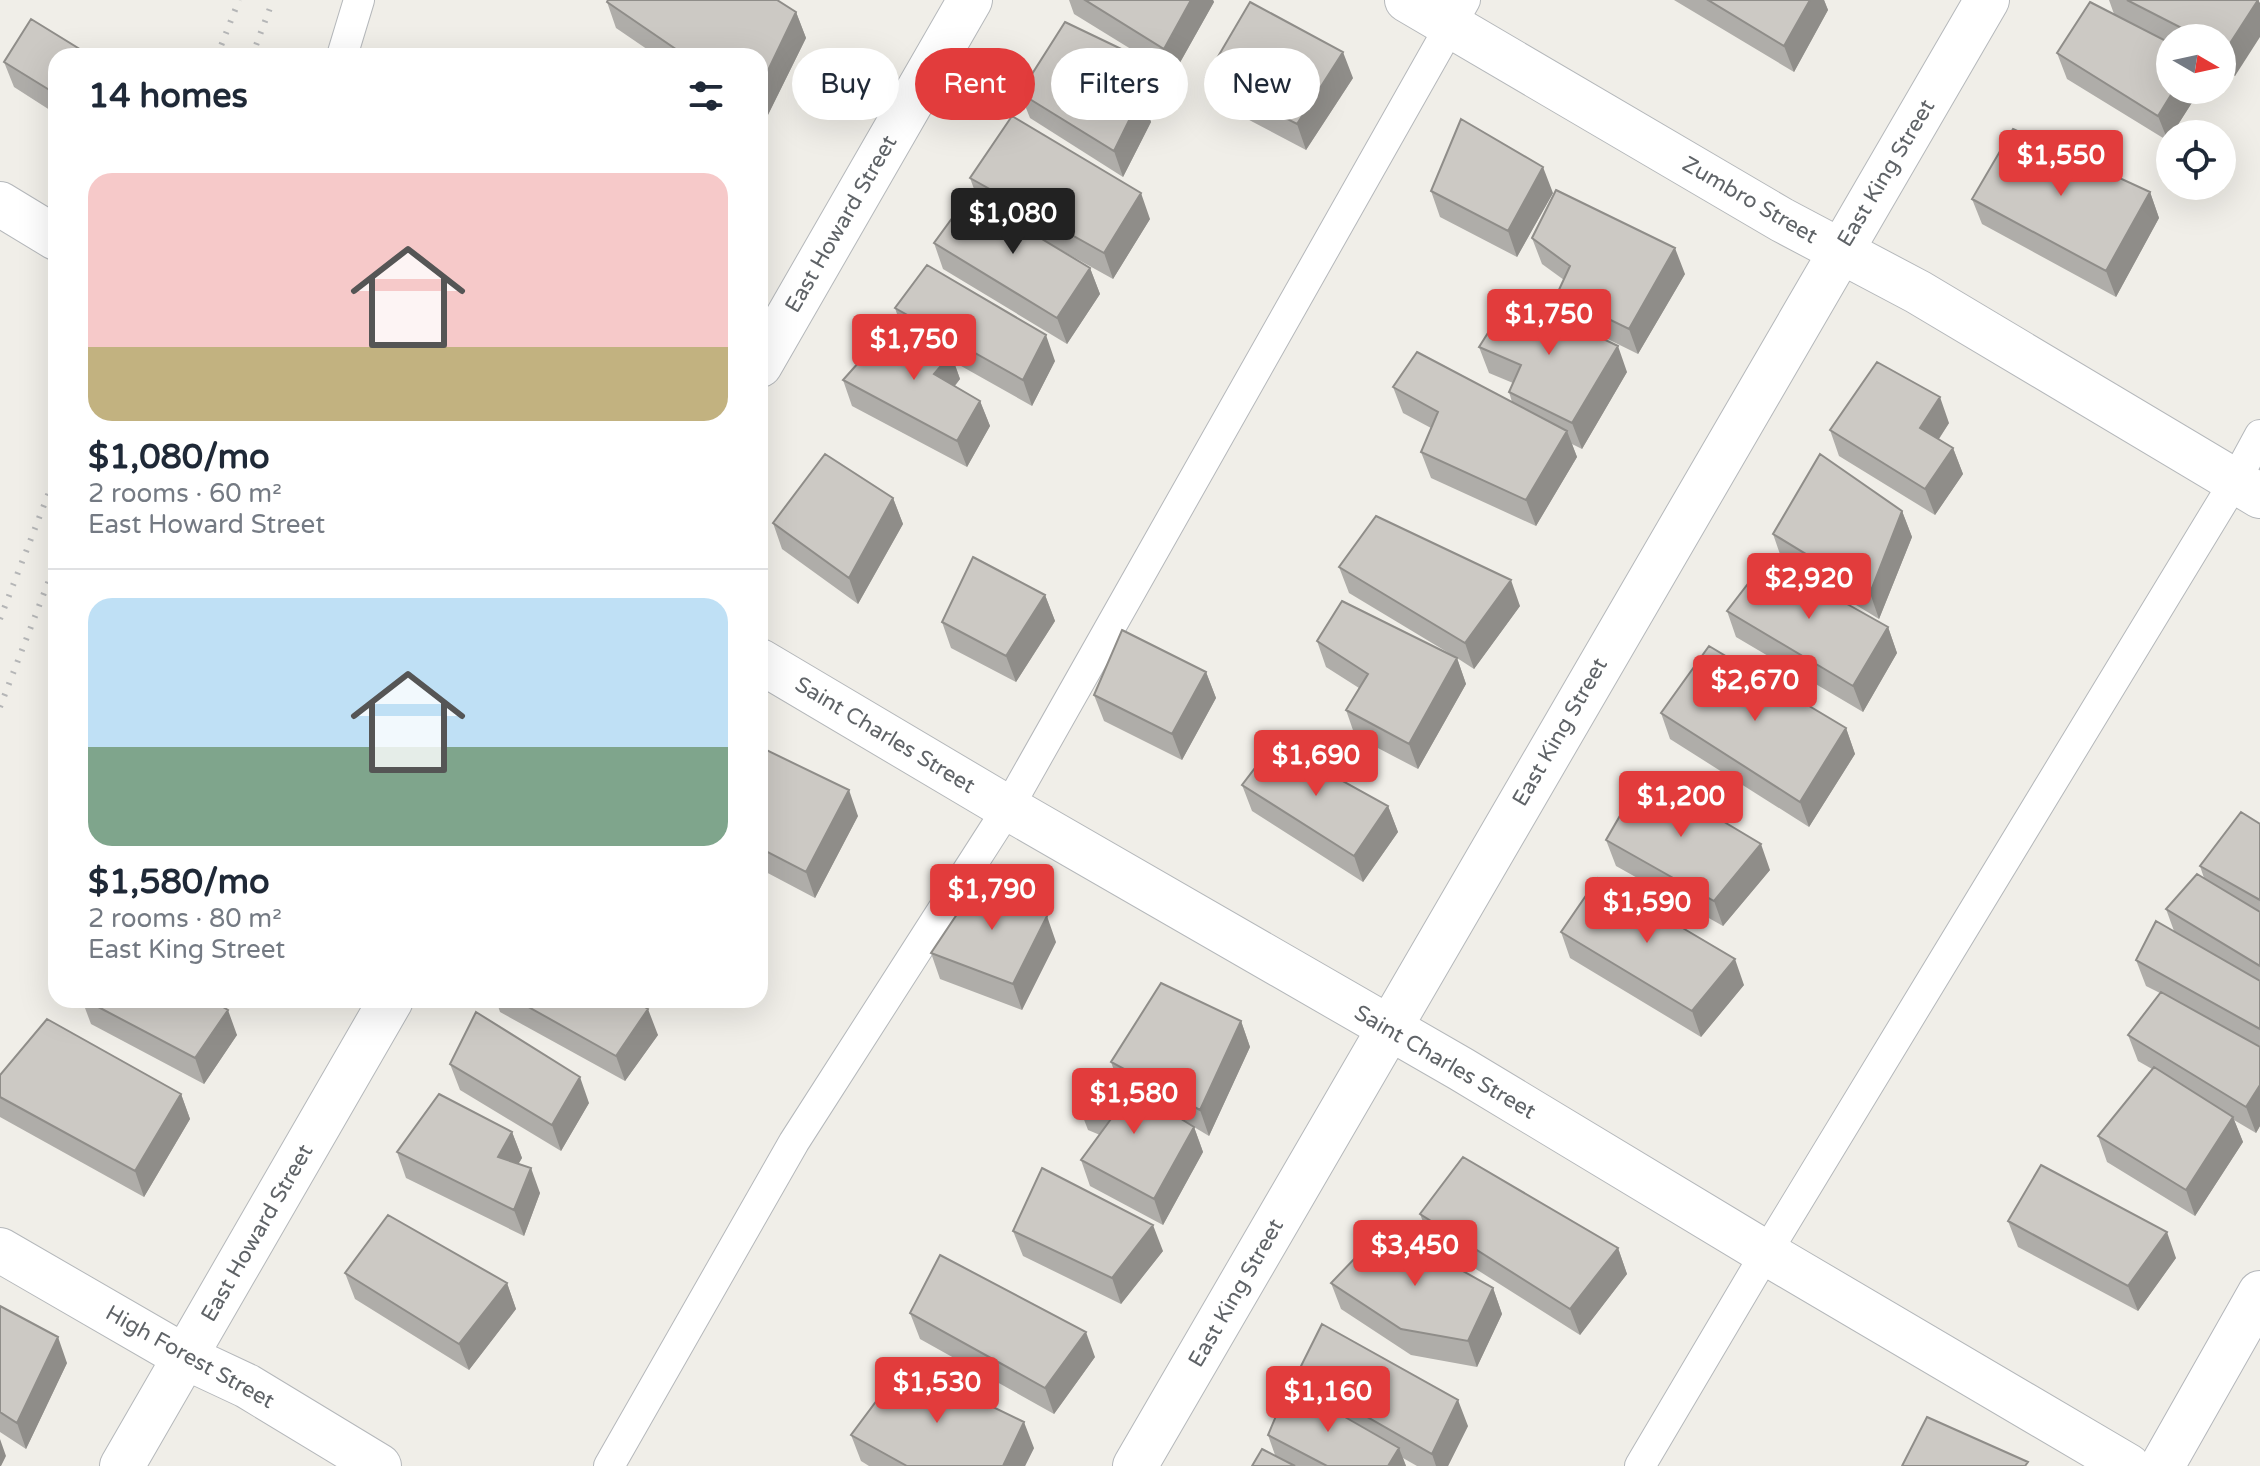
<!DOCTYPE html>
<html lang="en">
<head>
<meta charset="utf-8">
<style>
  body { margin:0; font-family:"Varela Round",sans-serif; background:#f6f6f7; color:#1f2937; height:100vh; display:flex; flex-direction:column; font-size:30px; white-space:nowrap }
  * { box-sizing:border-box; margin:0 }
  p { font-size:26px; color:#747a83 }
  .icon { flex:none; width:44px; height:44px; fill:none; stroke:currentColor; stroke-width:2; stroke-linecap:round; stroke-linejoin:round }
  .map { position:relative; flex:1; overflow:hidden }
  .details { position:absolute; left:48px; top:48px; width:720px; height:960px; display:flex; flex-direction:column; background:#fff; border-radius:24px; box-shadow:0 8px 32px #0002 }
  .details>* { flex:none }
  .hud { position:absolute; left:792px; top:48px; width:760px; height:72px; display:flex; gap:16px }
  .needle { width:52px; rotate:99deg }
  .controls { position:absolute; left:2156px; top:24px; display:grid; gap:16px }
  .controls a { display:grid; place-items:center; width:80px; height:80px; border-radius:50%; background:#fff; box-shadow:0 8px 32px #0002; font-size:40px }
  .price { position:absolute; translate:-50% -68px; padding:0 18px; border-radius:8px; background:#e23c3c; color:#fff; font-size:26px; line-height:52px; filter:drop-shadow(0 2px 4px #0008) }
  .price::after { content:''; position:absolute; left:50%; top:48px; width:24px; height:18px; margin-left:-12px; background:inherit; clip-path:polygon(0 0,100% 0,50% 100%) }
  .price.current { background:#222; color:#fff }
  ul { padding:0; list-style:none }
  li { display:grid; align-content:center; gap:16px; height:424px; padding:0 40px }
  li+li { border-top:2px solid #e0e1e3 }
  li span { display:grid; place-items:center; height:248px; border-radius:24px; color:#555 }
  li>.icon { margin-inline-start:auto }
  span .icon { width:144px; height:144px; fill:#fffc; stroke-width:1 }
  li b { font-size:34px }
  h2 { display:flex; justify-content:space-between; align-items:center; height:96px; padding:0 40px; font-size:34px }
  .pill { padding:0 28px; border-radius:36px; background:#fff; box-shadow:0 8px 32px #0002; font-size:28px; line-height:72px }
  .pill.current { background:#e23c3c; color:#fff }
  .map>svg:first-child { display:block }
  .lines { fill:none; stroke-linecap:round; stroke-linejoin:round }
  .lane-casing { stroke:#b5b8bb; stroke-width:32 }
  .street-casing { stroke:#b5b8bb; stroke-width:46 }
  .secondary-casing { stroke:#b4b7bb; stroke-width:46 }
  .lane { stroke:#fff; stroke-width:30 }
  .street { stroke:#fff; stroke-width:44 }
  .secondary { stroke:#fff; stroke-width:44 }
  .rail { stroke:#b5b6b7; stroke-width:6; stroke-dasharray:2 10; stroke-linecap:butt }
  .wall { fill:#afada9 }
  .shaded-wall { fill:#8f8d89 }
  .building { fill:#ccc9c4; stroke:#8f8d89; stroke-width:2 }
  .labels { text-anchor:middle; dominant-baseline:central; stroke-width:6; stroke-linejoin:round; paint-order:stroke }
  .street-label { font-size:22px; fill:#5f6367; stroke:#fff }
</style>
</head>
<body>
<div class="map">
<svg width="2260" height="1466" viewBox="0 0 2260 1466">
  <rect width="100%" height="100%" fill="#f0eee8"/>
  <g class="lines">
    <g class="lane-casing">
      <path id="lane" d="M342,56L359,0
        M609,1466L794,1142L1008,808L1465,0
        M1640,1466L1766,1253L2235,481L2260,435"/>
    </g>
    <g class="street-casing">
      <path id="street" d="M1407,0L1782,220L1918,292L2260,496
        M0,204L56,238
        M760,365L970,0
        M760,661L1008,808L1461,1069L1766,1253L2128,1466
        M0,1250L185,1357L247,1386L379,1466
        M122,1466L391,1000
        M1135,1466L1987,0"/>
    </g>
    <g class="secondary-casing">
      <path id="secondary" d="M2162,1466L2260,1293"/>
    </g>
    <use href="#lane" class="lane"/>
    <use href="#street" class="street"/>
    <use href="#secondary" class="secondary"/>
    <path class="rail" d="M217,56L239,0
      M252,56L273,0
      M0,619L56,474
      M0,707L56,562"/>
  </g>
  <path class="wall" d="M1069,0H1213L1214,2L1173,75L1074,14Z
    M1674,0H1824L1828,10L1794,72Z
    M2109,0H2259L2235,76L2222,70V38H2170V43L2200,90L2172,134H2170L2168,141L2067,79L2057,53L2114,14Z
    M607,2L796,12L806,38L762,127L760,126V56H657L616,28Z
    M56,56V114L14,87L4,62Z
    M1206,77L1353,78L1306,150L1215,102Z
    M1146,82L1139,95L1141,96L1151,122L1123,177L1030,118L1020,93Z
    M970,178L1150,219L1113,279L1041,239L1090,268L1100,294L1067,344L943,269L934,243L978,200Z
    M1431,191L1553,193L1517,257L1440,217Z
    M2150,192L2159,218L2116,297L1982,224L1972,199Z
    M1532,238L1685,274L1638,354L1567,319L1557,294L1564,280L1542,264Z
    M895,308L1055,361L1032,406L954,362L960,379L955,386L980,401L990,426L967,467L852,406L843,380L903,332Z
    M1479,347L1627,372L1582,449L1572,444L1577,457L1536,526L1431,478L1421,452L1431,428L1403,413L1393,387L1512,402L1509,392L1513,383L1489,373Z
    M1949,423L1939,439L1953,448L1963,474L1935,515L1839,456L1830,430Z
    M893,498L903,524L858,604L782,549L773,523Z
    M1902,511L1912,537L1879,619L1782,560L1773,534Z
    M1339,567L1520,606L1474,669L1457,658L1466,684L1418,769L1355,736L1346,710L1359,688L1326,667L1317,641L1457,658L1349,593Z
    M1045,595L1055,621L1016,682L951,648L942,622Z
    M1727,611L1888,627L1897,653L1863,712L1736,637Z
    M1206,672L1216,698L1182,760L1104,721L1094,695Z
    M1661,713L1846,728L1855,754L1809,827L1670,739Z
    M760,747L858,816L815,898L760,869Z
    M1242,785L1388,806L1398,832L1363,882L1252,811Z
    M2260,824V1126L2256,1133L2234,1120L2243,1142L2195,1216L2107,1162L2098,1136L2152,1069L2138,1061L2128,1035L2160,993L2146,986L2136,960L2174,931L2166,909L2204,878L2200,866Z
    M1606,840L1770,870L1723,926L1616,866Z
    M1561,932L1744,985L1701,1037L1570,958Z
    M1056,942L1022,1010L940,979L931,953Z
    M82,1000H211L237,1035L204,1084L91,1024Z
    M496,1000H633L658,1035L625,1081L500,1012Z
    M1241,1021L1250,1047L1209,1136L1194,1127L1203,1152L1163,1225L1090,1186L1081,1160L1100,1135L1088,1130L1078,1104L1117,1079L1111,1062Z
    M450,1064L589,1103L561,1151L460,1090Z
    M0,1075L181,1094L190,1119L144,1197L0,1117Z
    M512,1132L522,1158L518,1164L540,1193L524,1236L406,1178L397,1152Z
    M1420,1214L1618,1248L1627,1274L1580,1335L1430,1240Z
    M2008,1221L2176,1258L2138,1311L2018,1247Z
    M1013,1231L1163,1251L1121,1304L1023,1256Z
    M345,1273L507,1283L516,1309L469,1370L355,1299Z
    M1331,1283L1493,1288L1502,1314L1477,1367L1411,1355L1341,1309Z
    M0,1306L67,1363L26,1449L0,1432Z
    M910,1313L1095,1357L1054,1414L920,1339Z
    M1296,1376L1468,1426L1448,1466H1417L1403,1458L1406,1466H1252L1275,1455L1268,1435L1302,1392Z
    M851,1435L1034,1448L1025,1466H869L861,1461Z"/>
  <path class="shaded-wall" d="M1191,0H1213L1214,2L1173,75L1164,49Z
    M1810,0H1824L1828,10L1794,72L1784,46Z
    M2258,0L2260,3V37L2235,76L2225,51Z
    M796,12L806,38L762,127L760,121V87Z
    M1343,52L1353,78L1306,150L1297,124Z
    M1136,56L1146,82L1131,113L1121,87Z
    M2174,90H2200L2172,134H2170V138L2168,141L2158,116Z
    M1141,96L1151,122L1123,177L1114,151Z
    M760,131L766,148L760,159Z
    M1543,167L1553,193L1517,257L1508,231Z
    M2150,192L2159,218L2116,297L2106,271Z
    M1141,193L1150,219L1113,279L1104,253Z
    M1675,248L1685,274L1638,354L1629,329Z
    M1090,268L1100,294L1067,344L1057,318Z
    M1046,335L1055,361L1032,406L1023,380Z
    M1618,346L1627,372L1582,449L1572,423Z
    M951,354L960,379L943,400L934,374Z
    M1940,397L1949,423L1929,454L1920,428Z
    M980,401L990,426L967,467L957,441Z
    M1567,431L1577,457L1536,526L1526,500Z
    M1953,448L1963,474L1935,515L1925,489Z
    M893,498L903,524L858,604L849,578Z
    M1902,511L1912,537L1879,619L1870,593Z
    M1511,580L1520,606L1474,669L1465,643Z
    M1045,595L1055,621L1016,682L1006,656Z
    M1888,627L1897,653L1863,712L1853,686Z
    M1457,658L1466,684L1418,769L1409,744Z
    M1206,672L1216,698L1182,760L1172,734Z
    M1846,728L1855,754L1809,827L1800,802Z
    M849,790L858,816L815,898L806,872Z
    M1388,806L1398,832L1363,882L1354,856Z
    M1761,844L1770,870L1723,926L1714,901Z
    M1047,916L1056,942L1022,1010L1013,984Z
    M1735,959L1744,985L1701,1037L1692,1011Z
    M648,1009L658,1035L625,1081L616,1056Z
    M228,1010L237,1035L204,1084L195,1058Z
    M1241,1021L1250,1047L1209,1136L1200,1110Z
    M580,1077L589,1103L561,1151L552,1125Z
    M2260,1085V1126L2256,1133L2246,1107Z
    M181,1094L190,1119L144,1197L135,1171Z
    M2233,1117L2243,1142L2195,1216L2186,1190Z
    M1194,1127L1203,1152L1163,1225L1154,1199Z
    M512,1132L522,1158L507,1183L498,1157Z
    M531,1168L540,1193L524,1236L514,1210Z
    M1153,1225L1163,1251L1121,1304L1112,1278Z
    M2167,1232L2176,1258L2138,1311L2128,1286Z
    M1618,1248L1627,1274L1580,1335L1570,1309Z
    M507,1283L516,1309L469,1370L459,1344Z
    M1493,1288L1502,1314L1477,1367L1468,1341Z
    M1086,1332L1095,1357L1054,1414L1045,1388Z
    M58,1337L67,1363L26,1449L17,1423Z
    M1458,1400L1468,1426L1448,1466H1436L1432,1454Z
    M1024,1422L1034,1448L1025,1466H1003Z
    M0,1439L6,1456L1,1466H0Z
    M1399,1448L1406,1466H1388Z"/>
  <path class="building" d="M608,0H777L796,12L760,87V56H686L607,2Z
    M1085,0H1191L1164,49Z
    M1708,0H1810L1784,46Z
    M2127,0H2258L2225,51L2222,49V38H2201Z
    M1250,2L1343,52L1297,124L1206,77Z
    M2090,2L2170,43V90H2174L2158,116L2057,53Z
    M31,19L91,56H56V94L4,62Z
    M1065,22L1136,56L1121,87L1141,96L1114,151L1020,93Z
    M1012,116L1141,193L1104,253L970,178Z
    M1461,119L1543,167L1508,231L1431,191Z
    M2013,129L2150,192L2106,271L1972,199Z
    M1556,190L1675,248L1629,329L1557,294L1570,266L1532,238Z
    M969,195L1090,268L1057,318L934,243Z
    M927,265L1046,335L1023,380L895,308Z
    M1512,295L1618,346L1572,423L1509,392L1521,365L1479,347Z
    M891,326L951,354L934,374L980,401L957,441L843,380Z
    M1417,352L1567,431L1526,500L1421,452L1438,412L1393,387Z
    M1877,362L1940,397L1920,428L1953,448L1925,489L1830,430Z
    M825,454L893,498L849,578L773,523Z
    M1820,454L1902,511L1870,593L1773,534Z
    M1376,516L1511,580L1465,643L1339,567Z
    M973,557L1045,595L1006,656L942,622Z
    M1767,559L1888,627L1853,686L1727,611Z
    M1342,601L1457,658L1409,744L1346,710L1368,674L1317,641Z
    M1122,630L1206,672L1172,734L1094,695Z
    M1709,646L1846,728L1800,802L1661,713Z
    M1274,743L1388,806L1354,856L1242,785Z
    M760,747L849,790L806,872L760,848Z
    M1644,774L1761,844L1714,901L1606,840Z
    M2241,812L2260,824V900L2200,866Z
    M984,874L1047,916L1013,984L931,953Z
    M2197,874L2260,912V966L2166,909Z
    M1598,878L1735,959L1692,1011L1561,932Z
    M2156,921L2260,981V1029L2136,960Z
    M1161,983L1241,1021L1200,1110L1111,1062Z
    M2161,992L2260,1047V1085L2246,1107L2128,1035Z
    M85,1000H211L228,1010L195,1058Z
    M516,1000H633L648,1009L616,1056Z
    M476,1012L580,1077L552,1125L450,1064Z
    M47,1019L181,1094L135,1171L0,1097V1075Z
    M2154,1067L2233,1117L2186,1190L2098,1136Z
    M1104,1071L1194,1127L1154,1199L1081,1160L1111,1119L1078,1104Z
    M439,1094L512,1132L498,1157L531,1168L514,1210L397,1152Z
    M1463,1157L1618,1248L1570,1309L1420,1214Z
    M2041,1165L2167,1232L2128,1286L2008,1221Z
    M1042,1168L1153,1225L1112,1278L1013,1231Z
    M388,1215L507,1283L459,1344L345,1273Z
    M1385,1227L1493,1288L1468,1341L1401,1329L1331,1283Z
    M940,1255L1086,1332L1045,1388L910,1313Z
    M0,1306L58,1337L17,1423L0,1412Z
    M1322,1324L1458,1400L1432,1454L1296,1376Z
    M904,1364L1024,1422L1003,1466H907L851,1435Z
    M1289,1385L1399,1448L1388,1466H1327L1268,1435Z
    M1927,1417L2028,1462L2025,1466H1902Z
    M1262,1449L1295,1466H1252Z"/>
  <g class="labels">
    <g class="street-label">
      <text transform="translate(1886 173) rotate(-59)">East King Street</text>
      <text transform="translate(1750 200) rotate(30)">Zumbro Street</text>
      <text transform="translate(841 224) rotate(-60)">East Howard Street</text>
      <text transform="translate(1560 732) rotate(-60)">East King Street</text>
      <text transform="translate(885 735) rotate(31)">Saint Charles Street</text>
      <text transform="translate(1445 1062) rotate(30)">Saint Charles Street</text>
      <text transform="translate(257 1233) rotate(-60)">East Howard Street</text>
      <text transform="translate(1236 1293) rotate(-60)">East King Street</text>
      <text transform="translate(190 1357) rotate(29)">High Forest Street</text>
    </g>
  </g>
</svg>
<div class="controls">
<a><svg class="needle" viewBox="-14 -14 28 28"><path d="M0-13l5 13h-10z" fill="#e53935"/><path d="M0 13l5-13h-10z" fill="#747a83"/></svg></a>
<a><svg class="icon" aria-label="locate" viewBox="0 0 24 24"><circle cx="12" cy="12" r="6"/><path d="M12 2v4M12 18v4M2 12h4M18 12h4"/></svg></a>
</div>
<b class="price" style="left:2061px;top:198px">$1,550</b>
<b class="price current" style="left:1013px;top:256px">$1,080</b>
<b class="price" style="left:1549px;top:357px">$1,750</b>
<b class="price" style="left:914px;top:382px">$1,750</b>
<b class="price" style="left:1809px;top:621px">$2,920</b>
<b class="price" style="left:1755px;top:723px">$2,670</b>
<b class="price" style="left:1316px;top:798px">$1,690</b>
<b class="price" style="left:1681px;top:839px">$1,200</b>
<b class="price" style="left:992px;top:932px">$1,790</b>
<b class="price" style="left:1647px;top:945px">$1,590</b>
<b class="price" style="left:1134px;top:1136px">$1,580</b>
<b class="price" style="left:1415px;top:1288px">$3,450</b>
<b class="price" style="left:937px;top:1425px">$1,530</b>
<b class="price" style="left:1328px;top:1434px">$1,160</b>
<div class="hud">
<a class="pill">Buy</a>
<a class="pill current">Rent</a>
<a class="pill">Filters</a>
<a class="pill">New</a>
</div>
<section class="details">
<h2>14 homes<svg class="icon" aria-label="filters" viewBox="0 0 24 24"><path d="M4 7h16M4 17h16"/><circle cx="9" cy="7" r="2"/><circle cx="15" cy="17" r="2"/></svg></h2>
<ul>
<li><span style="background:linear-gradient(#f6c9c9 70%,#c2b280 0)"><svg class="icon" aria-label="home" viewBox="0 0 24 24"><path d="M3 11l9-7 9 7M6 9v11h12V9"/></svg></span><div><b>$1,080/mo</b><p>2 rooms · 60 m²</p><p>East Howard Street</p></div></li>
<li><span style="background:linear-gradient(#bfe0f5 60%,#7fa58c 0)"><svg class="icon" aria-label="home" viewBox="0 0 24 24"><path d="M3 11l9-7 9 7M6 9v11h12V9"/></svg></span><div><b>$1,580/mo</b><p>2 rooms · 80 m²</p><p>East King Street</p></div></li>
</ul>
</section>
</div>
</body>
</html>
